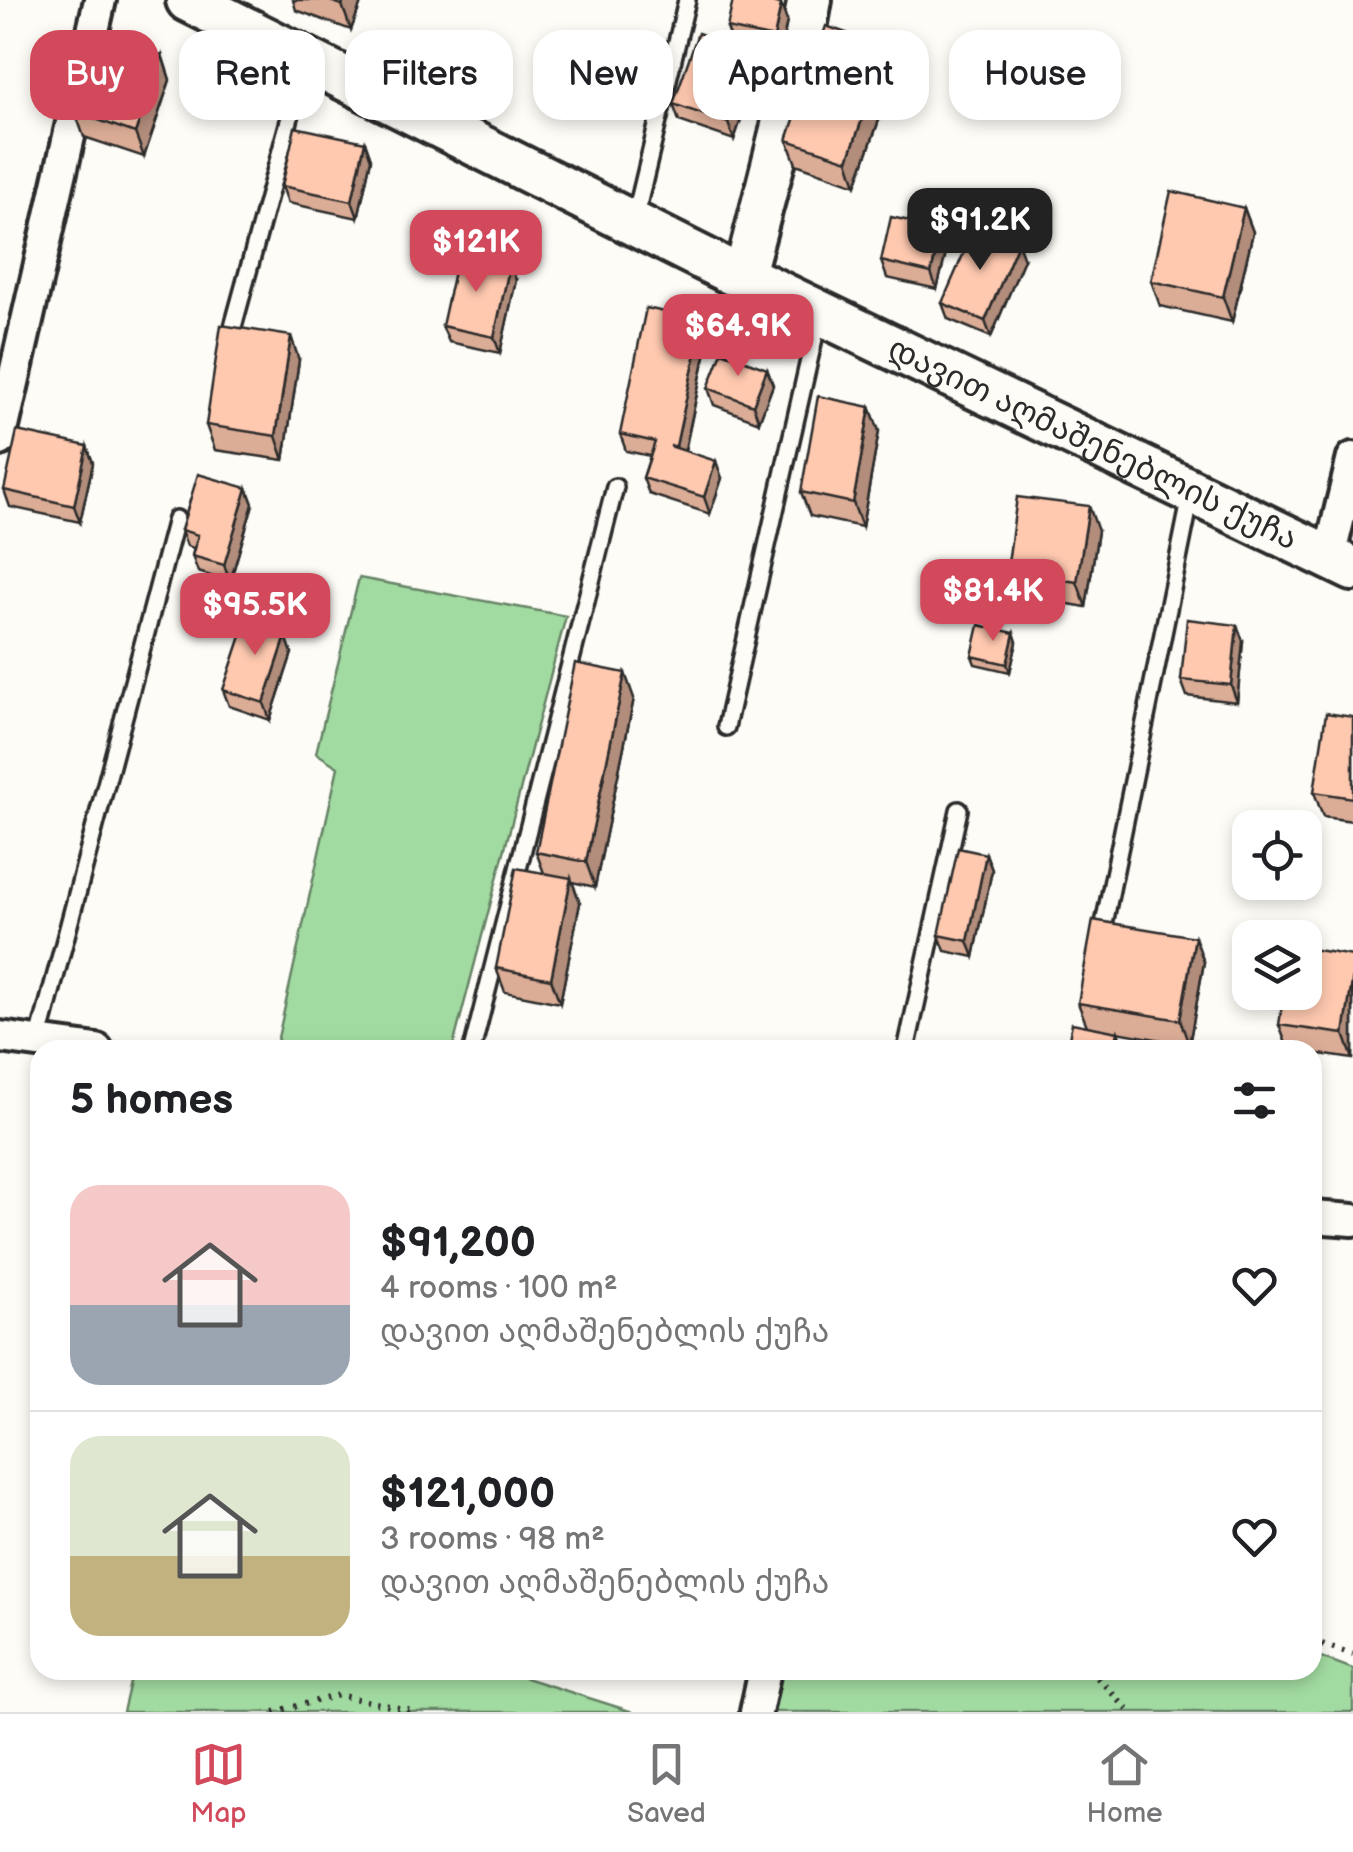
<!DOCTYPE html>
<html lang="en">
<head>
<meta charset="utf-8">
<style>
  body { margin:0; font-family:"Balsamiq Sans","Noto Sans Georgian",sans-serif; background:#f2f2f2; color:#202124; height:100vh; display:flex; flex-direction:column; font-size:38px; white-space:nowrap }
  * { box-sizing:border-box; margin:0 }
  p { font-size:32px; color:#757577 }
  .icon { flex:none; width:55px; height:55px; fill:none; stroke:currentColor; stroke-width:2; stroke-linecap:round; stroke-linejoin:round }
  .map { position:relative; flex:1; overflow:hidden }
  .panel { position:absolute; left:30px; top:1040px; width:1292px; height:640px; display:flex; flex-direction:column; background:#fff; border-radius:30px; box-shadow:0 5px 15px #0003 }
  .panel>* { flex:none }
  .banner { position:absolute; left:30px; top:30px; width:1295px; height:90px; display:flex; gap:20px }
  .tools { position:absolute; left:1232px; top:810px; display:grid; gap:20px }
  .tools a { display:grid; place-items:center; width:90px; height:90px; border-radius:20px; background:#fff; box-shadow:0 5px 15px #0003; font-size:50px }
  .price { position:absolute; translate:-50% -85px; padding:0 22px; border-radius:20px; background:#d1495b; color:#fff; font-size:32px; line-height:65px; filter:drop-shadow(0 2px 5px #0008) }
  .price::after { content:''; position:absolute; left:50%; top:60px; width:30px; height:22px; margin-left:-15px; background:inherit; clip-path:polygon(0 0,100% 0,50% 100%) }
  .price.selected { background:#222; color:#fff }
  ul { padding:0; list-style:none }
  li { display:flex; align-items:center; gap:30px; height:250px; padding:0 40px }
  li+li { border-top:2px solid #e0e0e0 }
  li span { display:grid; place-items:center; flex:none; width:280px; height:200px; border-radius:30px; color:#555 }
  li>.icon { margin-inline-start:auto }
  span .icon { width:120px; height:120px; fill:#fffc; stroke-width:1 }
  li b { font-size:42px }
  h2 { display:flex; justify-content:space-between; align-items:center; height:120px; padding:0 40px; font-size:42px }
  .chip { padding:0 35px; border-radius:30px; background:#fff; box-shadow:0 5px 15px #0003; font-size:35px; line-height:90px }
  .chip.selected { background:#d1495b; color:#fff }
  .menu { display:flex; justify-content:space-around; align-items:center; height:140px; border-top:2px solid #e0e0e0; background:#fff; font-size:28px; color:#757577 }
  .menu a { display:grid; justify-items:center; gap:5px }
  .menu .selected { color:#d1495b }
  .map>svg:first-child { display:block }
  .green { fill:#a2dba1; stroke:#668366; stroke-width:2.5 }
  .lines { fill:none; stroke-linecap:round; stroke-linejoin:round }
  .lane-casing { stroke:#2b2b2b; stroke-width:22 }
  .street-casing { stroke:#2b2b2b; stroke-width:38 }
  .secondary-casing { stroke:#2b2b2b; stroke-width:50 }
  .path { stroke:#2b2b2b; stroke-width:6; stroke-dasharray:2.5 8; stroke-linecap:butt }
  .lane { stroke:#fdfcf7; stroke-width:15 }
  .street { stroke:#fdfcf7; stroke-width:30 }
  .secondary { stroke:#fdfcf7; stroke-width:42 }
  .wall { fill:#dbad97; stroke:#2b2b2b; stroke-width:2.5 }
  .shaded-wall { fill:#b28d7b; stroke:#2b2b2b; stroke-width:2.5 }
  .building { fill:#ffc9b0; stroke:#2b2b2b; stroke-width:2.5 }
  .labels { text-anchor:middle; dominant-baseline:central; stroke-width:10; stroke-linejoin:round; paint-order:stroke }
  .street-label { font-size:32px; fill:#2b2b2b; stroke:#fdfcf7 }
</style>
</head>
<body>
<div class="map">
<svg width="1353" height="1712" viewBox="0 0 1353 1712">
  <rect width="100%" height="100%" fill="#fdfcf7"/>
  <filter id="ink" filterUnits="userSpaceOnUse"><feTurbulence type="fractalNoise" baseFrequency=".01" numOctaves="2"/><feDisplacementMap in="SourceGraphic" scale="20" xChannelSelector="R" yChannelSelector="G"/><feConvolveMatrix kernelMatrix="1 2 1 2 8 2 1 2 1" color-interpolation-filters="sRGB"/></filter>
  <g filter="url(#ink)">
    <path class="green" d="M359,578L566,616L452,1050L276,1047L338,767L316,753Z
      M1313,1654L1353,1669V1712H742L751,1670H1312Z
      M133,1670H484L510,1673L633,1712H123Z"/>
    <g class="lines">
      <g class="lane-casing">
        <path id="lane" d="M634,222L687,0
          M733,269L777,94L796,0
          M230,338L305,62
          M726,727L819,316
          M1104,924L1191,496
          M38,1042L176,519
          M472,1050L615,487
          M906,1050L959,810"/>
      </g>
      <g class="street-casing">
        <path id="street" d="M748,278L803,74L816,0
          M0,440L100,0
          M1329,558L1353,458
          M0,1037L97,1050
          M1312,1217L1353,1220
          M756,1712L765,1670"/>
      </g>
      <g class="secondary-casing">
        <g id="secondary">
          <path id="s1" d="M188,0L732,273L748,278L1353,569"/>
        </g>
      </g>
      <path class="path" d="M1312,1641L1353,1654
        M1090,1670L1130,1712
        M274,1712L339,1695L417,1712"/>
      <use href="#lane" class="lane"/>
      <use href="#street" class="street"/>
      <use href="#secondary" class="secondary"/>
    </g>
    <path class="wall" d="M293,0H362L351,30L296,10Z
      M787,21L780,55L733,45L727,28Z
      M887,47L896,72L856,185L796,164L787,140Z
      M162,55L170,80L144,157L84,137L75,112Z
      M758,69L734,140L679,121L673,104Z
      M365,142L371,159L358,218L288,203L282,186Z
      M1244,208L1253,232L1232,322L1160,306L1151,281Z
      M942,228L948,245L937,289L887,278L881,261Z
      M1024,259L991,337L948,319L942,303Z
      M516,280L500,353L449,342L442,326Z
      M709,337L685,451L722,478L710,514L649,494L643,478L650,456L626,451L620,434Z
      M299,360L284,460L215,450L206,425Z
      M767,369L773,385L759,422L714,405L708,388Z
      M870,407L879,431L862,527L810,516L801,492Z
      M87,446L93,463L80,522L10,507L4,490Z
      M247,488L253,504L230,582L198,572L192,556L194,548L187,546L181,530Z
      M1098,531L1086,607L1016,595L1007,571Z
      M272,613L278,630L277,633L292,653L270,720L229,706L223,690Z
      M1014,633L1017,642L1010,672L975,664L972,656Z
      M1243,641L1237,702L1187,696L1181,680Z
      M634,698L595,887L572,882L580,903L560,1003L505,992L496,968L544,873L536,852Z
      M1353,717V821L1323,817L1314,792Z
      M986,854L992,870L974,957L945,951L939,935Z
      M1353,956V1059L1312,1053V1050L1288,1049L1279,1025Z
      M1204,962L1189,1045L1118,1032L1124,1050H1067L1087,1026L1078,1003Z"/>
    <path class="shaded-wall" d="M344,0H362L351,30L342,5Z
      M781,4L787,21L780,55L774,38Z
      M887,47L896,72L856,185L848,160Z
      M752,52L758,69L734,140L728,123Z
      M162,55L170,80L144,157L135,133Z
      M365,142L371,159L358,218L352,201Z
      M1244,208L1253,232L1232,322L1223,297Z
      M942,228L948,245L937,289L931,273Z
      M1018,243L1024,259L991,337L985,321Z
      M510,264L516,280L500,353L494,337Z
      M703,320L709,337L682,463L676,446Z
      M291,336L299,360L284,460L276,436Z
      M767,369L773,385L759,422L753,405Z
      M870,407L879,431L862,527L853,503Z
      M87,446L93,463L80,522L74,506Z
      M716,461L722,478L710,514L704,497Z
      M247,488L253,504L230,582L224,565Z
      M1089,506L1098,531L1086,607L1077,582Z
      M272,613L278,630L272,646L266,630Z
      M1237,625L1243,641L1237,702L1231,685Z
      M1014,633L1017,642L1010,672L1007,664Z
      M286,636L292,653L270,720L264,703Z
      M625,673L634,698L595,887L586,862Z
      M986,854L992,870L974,957L968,941Z
      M571,878L580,903L560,1003L551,979Z
      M1195,937L1204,962L1189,1045L1180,1020Z
      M1353,975V1059L1344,1034Z
      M1118,1032L1124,1050H1114Z"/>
    <path class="building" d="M327,0H344L342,5Z
      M733,0H760L781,4L774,38L727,28Z
      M826,26L887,47L848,160L787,140Z
      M698,33L752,52L728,123L673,104Z
      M101,35L162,55L135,133L75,112Z
      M295,127L365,142L352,201L282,186Z
      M1171,191L1244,208L1223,297L1151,281Z
      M891,217L942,228L931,273L881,261Z
      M976,225L1018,243L985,321L942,303Z
      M458,253L510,264L494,337L442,326Z
      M646,308L703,320L676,446H670L716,461L704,497L643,478L655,442L620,434Z
      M221,325L291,336L276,436L206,425Z
      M722,352L767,369L753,405L708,388Z
      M818,396L870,407L853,503L801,492Z
      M17,431L87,446L74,506L4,490Z
      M198,474L247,488L224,565L192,556L198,535L181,530Z
      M1017,497L1089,506L1077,582L1007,571Z
      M251,606L272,613L266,630L286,636L264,703L223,690Z
      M1187,619L1237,625L1231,685L1181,680Z
      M979,625L1014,633L1007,664L972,656Z
      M575,663L625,673L586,862L536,852Z
      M1326,713L1353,717V798L1314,792Z
      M958,848L986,854L968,941L939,935Z
      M516,868L571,878L551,979L496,968Z
      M1093,920L1195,937L1180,1020L1078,1003Z
      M1305,948L1353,956V975L1344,1034L1279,1025L1284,992H1305Z
      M1072,1023L1118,1032L1114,1050H1067Z"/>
  </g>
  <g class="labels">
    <g class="street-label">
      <text stroke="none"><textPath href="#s1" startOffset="1008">დავით აღმაშენებლის ქუჩა</textPath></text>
    </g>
  </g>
</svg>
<div class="tools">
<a><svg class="icon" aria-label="locate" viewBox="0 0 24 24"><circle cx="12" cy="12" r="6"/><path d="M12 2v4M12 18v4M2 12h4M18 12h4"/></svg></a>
<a><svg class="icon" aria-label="layers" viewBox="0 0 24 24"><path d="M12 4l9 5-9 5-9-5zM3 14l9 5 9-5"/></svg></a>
</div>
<b class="price selected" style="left:980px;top:273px">$91.2K</b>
<b class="price" style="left:476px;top:295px">$121K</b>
<b class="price" style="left:738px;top:379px">$64.9K</b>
<b class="price" style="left:993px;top:644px">$81.4K</b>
<b class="price" style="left:255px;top:658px">$95.5K</b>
<div class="banner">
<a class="chip selected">Buy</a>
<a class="chip">Rent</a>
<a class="chip">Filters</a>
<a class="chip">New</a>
<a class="chip">Apartment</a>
<a class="chip">House</a>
</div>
<section class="panel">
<h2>5 homes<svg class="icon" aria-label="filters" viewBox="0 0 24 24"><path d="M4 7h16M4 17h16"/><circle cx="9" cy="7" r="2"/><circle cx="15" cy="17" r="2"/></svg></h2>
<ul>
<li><span style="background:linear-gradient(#f6c9c9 60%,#9aa5b1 0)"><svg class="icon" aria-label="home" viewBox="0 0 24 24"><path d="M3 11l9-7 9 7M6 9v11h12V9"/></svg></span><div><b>$91,200</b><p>4 rooms · 100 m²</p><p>დავით აღმაშენებლის ქუჩა</p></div><svg class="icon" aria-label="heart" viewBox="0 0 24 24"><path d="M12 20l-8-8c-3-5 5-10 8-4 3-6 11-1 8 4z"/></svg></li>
<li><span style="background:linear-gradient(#dfe7d0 60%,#c2b280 0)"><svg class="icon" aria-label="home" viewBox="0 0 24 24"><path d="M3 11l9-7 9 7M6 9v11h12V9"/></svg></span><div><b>$121,000</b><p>3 rooms · 98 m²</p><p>დავით აღმაშენებლის ქუჩა</p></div><svg class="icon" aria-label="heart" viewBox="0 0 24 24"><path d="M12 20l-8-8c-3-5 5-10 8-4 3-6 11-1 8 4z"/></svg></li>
</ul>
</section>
</div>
<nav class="menu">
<a class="selected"><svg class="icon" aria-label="map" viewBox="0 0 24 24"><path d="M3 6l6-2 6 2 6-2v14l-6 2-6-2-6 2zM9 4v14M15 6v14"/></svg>Map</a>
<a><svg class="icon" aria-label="saved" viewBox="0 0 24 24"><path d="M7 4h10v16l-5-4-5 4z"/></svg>Saved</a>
<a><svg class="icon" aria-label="home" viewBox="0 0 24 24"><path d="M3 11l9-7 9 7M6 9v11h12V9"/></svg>Home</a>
</nav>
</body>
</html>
